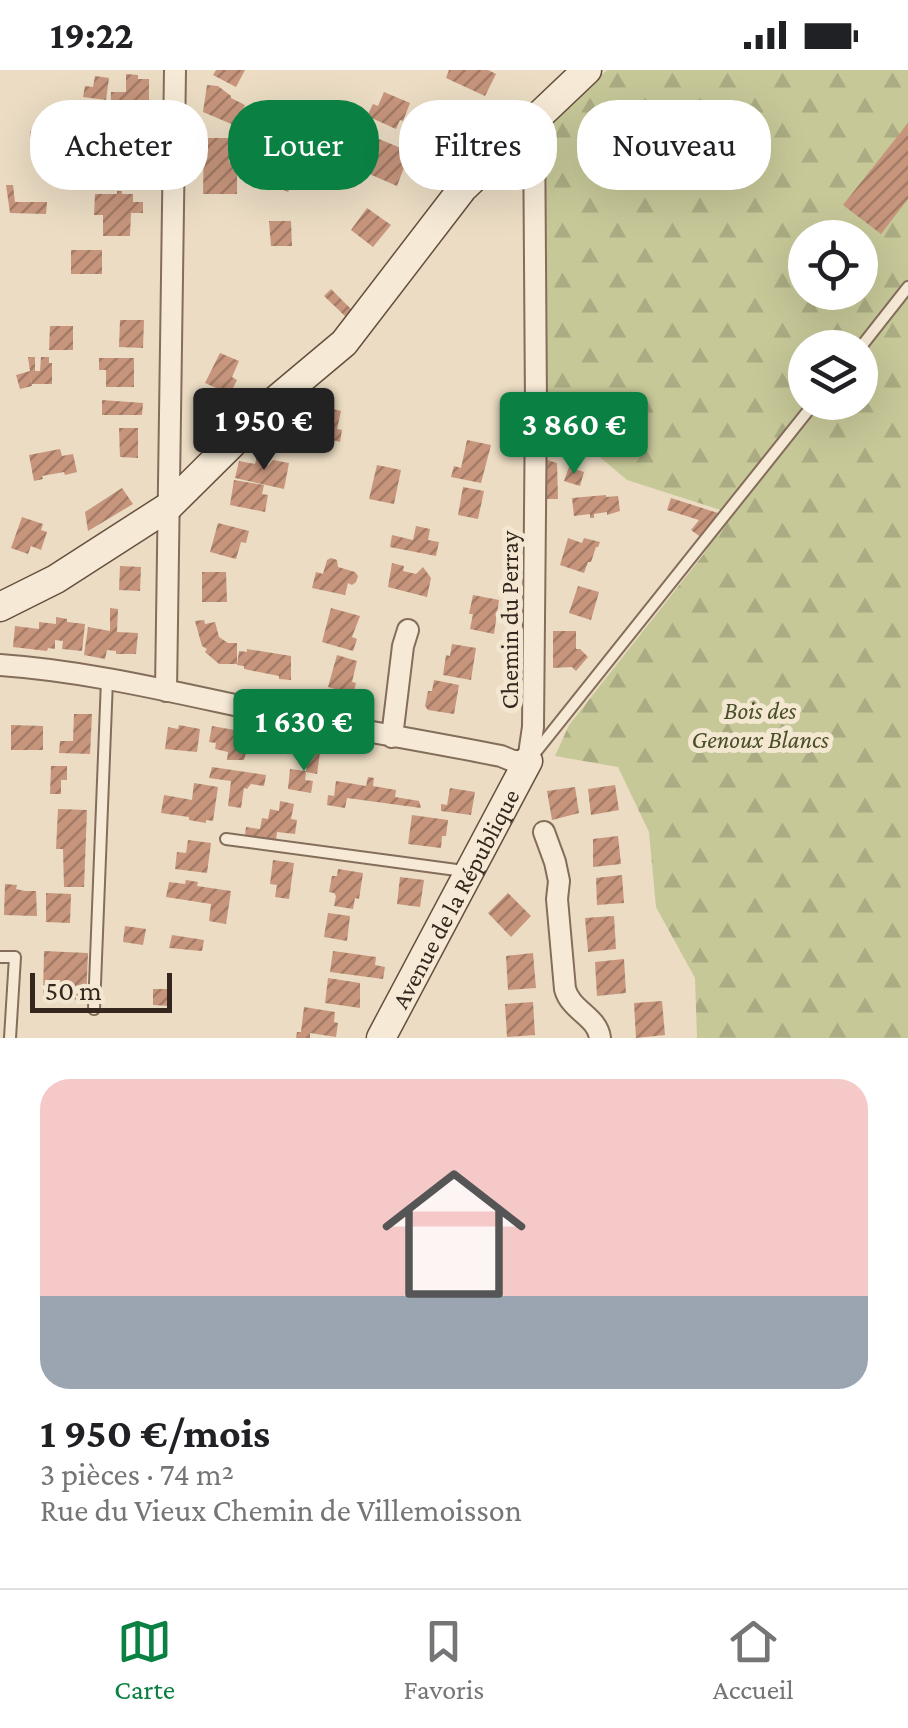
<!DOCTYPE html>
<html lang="fr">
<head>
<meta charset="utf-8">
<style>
  body { margin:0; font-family:"Crimson Pro",serif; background:#f6f6f6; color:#202124; height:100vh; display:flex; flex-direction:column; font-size:38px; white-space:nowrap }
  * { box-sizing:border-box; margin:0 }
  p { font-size:32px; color:#757577 }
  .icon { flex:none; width:55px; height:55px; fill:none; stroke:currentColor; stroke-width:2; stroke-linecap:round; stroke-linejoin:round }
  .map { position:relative; height:968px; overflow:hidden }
  .side { display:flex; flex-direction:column; background:#fff; flex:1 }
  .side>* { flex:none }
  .guide { position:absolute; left:30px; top:30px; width:850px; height:90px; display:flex; gap:20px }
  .tools { position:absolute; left:788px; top:150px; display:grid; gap:20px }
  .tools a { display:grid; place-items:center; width:90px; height:90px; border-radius:50%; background:#fff; box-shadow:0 10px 40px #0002; font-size:50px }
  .scale { position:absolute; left:30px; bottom:25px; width:142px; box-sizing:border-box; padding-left:10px; border:5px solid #35271e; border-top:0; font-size:28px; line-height:35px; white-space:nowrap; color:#35271e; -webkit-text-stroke:8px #f3e7d2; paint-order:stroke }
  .price { position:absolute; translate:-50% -85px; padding:0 22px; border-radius:10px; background:#0b8043; color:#fff; font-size:32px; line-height:65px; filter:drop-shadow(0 2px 5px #0008) }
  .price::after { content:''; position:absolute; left:50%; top:60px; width:30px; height:22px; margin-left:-15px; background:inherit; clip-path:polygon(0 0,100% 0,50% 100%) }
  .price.selected { background:#222; color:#fff }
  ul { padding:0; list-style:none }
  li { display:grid; align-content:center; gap:20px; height:530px; padding:0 40px }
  li span { display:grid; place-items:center; height:310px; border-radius:30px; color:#555 }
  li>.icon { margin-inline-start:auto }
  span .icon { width:180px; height:180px; fill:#fffc; stroke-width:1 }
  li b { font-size:42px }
  .pill { padding:0 35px; border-radius:40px; background:#fff; box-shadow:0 10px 40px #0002; font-size:35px; line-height:90px }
  .pill.selected { background:#0b8043; color:#fff }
  .status { display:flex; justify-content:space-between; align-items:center; height:70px; padding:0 50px; background:#fff; direction:ltr }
  .status svg { height:28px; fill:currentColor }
  .dock { display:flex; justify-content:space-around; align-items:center; height:140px; border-top:2px solid #e0e0e0; background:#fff; font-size:28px; color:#757577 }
  .dock a { display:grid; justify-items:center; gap:5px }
  .dock .selected { color:#0b8043 }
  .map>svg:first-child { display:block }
  .forest { fill:url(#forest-firs); fill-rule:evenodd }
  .building { fill:url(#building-hatch) }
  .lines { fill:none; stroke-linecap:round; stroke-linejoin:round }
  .lane-casing { stroke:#846d5b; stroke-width:14 }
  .street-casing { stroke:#846d5b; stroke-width:24 }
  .secondary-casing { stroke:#654f3f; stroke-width:31 }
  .lane { stroke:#f6ead6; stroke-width:10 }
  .street { stroke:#f6ead6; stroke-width:20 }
  .secondary { stroke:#f6ead6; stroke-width:28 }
  .labels { text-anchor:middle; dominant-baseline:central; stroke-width:10; stroke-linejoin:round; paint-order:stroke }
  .street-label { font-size:25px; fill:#35271e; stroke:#f3e7d2 }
  .park-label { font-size:25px; font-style:italic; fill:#494f26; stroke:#f3e7d2 }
</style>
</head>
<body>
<div class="status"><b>19:22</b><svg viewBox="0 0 49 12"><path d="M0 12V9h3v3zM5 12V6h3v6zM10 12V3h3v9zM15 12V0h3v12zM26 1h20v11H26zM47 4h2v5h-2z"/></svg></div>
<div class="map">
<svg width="908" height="968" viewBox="0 0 908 968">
  <defs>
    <pattern id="forest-firs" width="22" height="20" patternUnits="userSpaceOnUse" patternTransform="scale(2.5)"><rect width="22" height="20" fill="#c6c898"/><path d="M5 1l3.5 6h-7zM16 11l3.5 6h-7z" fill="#abac83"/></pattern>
    <pattern id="building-hatch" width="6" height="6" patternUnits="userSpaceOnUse" patternTransform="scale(2.5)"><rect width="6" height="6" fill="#c6957c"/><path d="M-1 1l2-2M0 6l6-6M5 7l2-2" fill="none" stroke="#a27a65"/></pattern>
  </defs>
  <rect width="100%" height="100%" fill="#ebdcc3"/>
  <path class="forest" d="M607,0H908V968H697L695,908L656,837L649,762L618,697L555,686L569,655L703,485L730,443L627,410L544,340L545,59ZM805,168H860V222H805ZM805,278H860V332H805Z"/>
  <path class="building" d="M216,0H245L236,17L213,5Z
    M449,0H488L496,4L485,26L446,8Z
    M126,4L138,5V9H149V32H126V34H132L131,60L110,59L111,22H126Z
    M95,6L109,8L106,30L83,27L85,16L93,17Z
    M207,15L218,16L231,26V28L245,35L236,56L203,42Z
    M384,22L410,33L403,51L400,50L396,59L367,46L373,34L378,36Z
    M908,53V129L881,164L843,135Z
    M453,54L479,65L469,85L445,74Z
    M41,60V65L62,63L63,76L41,78L42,83L31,84L30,61Z
    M204,68H230L229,92H237V124H203Z
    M379,69L408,81L402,94L405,95L397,116L367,103L376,82L372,77L375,71Z
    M284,84L303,93L288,122L270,114Z
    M106,88H133V109H106Z
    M6,115H13L15,132H47L46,144L10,143Z
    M117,121H122V124H133V132H143V143H131L130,166H103V145H94L95,124H117Z
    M367,138L391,155L373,177L351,160Z
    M269,151H291L292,176H271Z
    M71,180H102V204H71Z
    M331,219L352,240L346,247L324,226Z
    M120,250H144L143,278L119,277Z
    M50,256H73V280H49Z
    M220,283L239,291L232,307L237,310L230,324L205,313Z
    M28,287H35V301H40L41,287H49V293H52V314H32L30,301L32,316L20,319L16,305L30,301Z
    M99,288H134V317H106V300H99Z
    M102,330L143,333L142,345H102Z
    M315,335L341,341L337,359L342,360L340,372L310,364Z
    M119,358H138V388L120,387Z
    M467,370L491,375L481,413L451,407L454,396L461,398Z
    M60,379L62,386L73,384L77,402L65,405L64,402L42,406L43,409L34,411L29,385Z
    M257,387L267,389L268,396L273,390L289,393L284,419L235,408L239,391L255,394Z
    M544,389L557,393L558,429H543Z
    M377,395L401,400L394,434L369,429Z
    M569,397L584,402L580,416L564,411Z
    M234,410L264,415L262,424L268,425L265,442L230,435Z
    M463,417L484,421L478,449L458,445Z
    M122,418L133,434L88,461L85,442Z
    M606,425V427L618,426L620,441L607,445V442L594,444V448H590V444L574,446L572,428Z
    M671,428L721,444L702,468L691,460L699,450L667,440Z
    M22,447L43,454L41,460L47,462L41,480L31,476L28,484L11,478Z
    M218,453L249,461L246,473L241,472L236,489L210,482Z
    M416,456L430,459L428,470L439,472L436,486L390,477L392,465L413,470Z
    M568,468L582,473L584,468L600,472L598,477H596L591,492H588L584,503L560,495Z
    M331,488L337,490L338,497L355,502L358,506L356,512L352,515L348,513L345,525L312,518L316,502L323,504L327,490Z
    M392,493L404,496L403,501L416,504L423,497L431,508L427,527L388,517Z
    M120,496L141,497L140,521L119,520Z
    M202,502H226L227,532H202Z
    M578,516L599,522L591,550L569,543Z
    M473,525L499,530L494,564L470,559L473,544H469Z
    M110,538L118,539L117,562L138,563L136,584H116V581L107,580L105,589L84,585L88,557L110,561Z
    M331,538L360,546L352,567L357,569L353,581L322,572Z
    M56,547L67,549V552L85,554L82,581L62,579L63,571L55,570V579L48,578L47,581L13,577L15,556L39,559V552L56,554Z
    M204,550L205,554L215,552L219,567L228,573H237V594H219L205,582L207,579L202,576L195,551Z
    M553,561H576V579H580L588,587L576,601L572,597L553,598Z
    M452,574L476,578L471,610L443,605L446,585L450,586Z
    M247,579L291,586V610L279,609V606L244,599V596L237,595L239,581L247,582Z
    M337,585L357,591L352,612L356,613L353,624L328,617Z
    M434,610L459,615L454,644L428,640L425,636L428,621H432Z
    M74,644H92L90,684L59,683L60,671H73Z
    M11,655L43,656V680H11Z
    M179,655L200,659L197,682L165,679L168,657L178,659Z
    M212,656L251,663L244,690H227L228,682L215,679L216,673L209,672Z
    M309,680L320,682L317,704L306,702L305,710L313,711L311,723L288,719L290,699L306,701Z
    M51,696H67V710H61V724H50Z
    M212,697L266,705L264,716L251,714L247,719L244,718L241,738L228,736L231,711L209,708Z
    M368,707L374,708L373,716L396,720L395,727L419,731L421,738L347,728L345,738L327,735L328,725L334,726L336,711L366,716Z
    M194,713L218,717L213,751L206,750V753L189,750V747L161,743L164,725L192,730Z
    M615,715L619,740L591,745L588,719Z
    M575,717L579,743L552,750L547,721Z
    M450,718L475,722L471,745L441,741V734L447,735Z
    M280,731L294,734L291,749L297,750L295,764L277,762L276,770L245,766L246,757L260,759L262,748L268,749L270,739L279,741Z
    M58,739L87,740L84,817H64L63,779H56Z
    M412,745L448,750L446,766H442L441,778L408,774Z
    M618,766L621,794L593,797V769Z
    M188,770L211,773L207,803L175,799L177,782L186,783Z
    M273,790L294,793L289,829L275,827L277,815L270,814Z
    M338,799L363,803L359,829L355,828L353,839L334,836L336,826L334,823L329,822L332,806H337Z
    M622,805L624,833L597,835L596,808Z
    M400,807L424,810L420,837L397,834Z
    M186,810L198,812L197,816L231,821L226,854L209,851L211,834L166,827L169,812L185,814Z
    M5,814L17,815L16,819L25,821H36L37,846L4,845Z
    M46,823L71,824L70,853L46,852Z
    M508,823L531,846L511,867L488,843Z
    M328,843L350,846L347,871L324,867Z
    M614,846L616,879L588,882L585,848Z
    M125,856L146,859L143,875L123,872Z
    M172,865L204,870L202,881L169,878Z
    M44,881L88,883L86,930L43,928Z
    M333,881L376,887L375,895L385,897L383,909L330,902Z
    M533,883L536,918L508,920L506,886Z
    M624,889L626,923L597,926L595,892Z
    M328,908L360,913V938L325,933Z
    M153,919H170V936L153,935Z
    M662,931L665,965L636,968L634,933Z
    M533,932L535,965L507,967L505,934Z
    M304,937L335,942L334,952L338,953L336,967L310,963V968H296L297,962H301Z"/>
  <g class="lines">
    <g class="lane-casing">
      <path id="lane" d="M860,278L908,217
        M535,683L815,332
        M226,769L464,801
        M0,887H15L10,968
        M94,939L107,610"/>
    </g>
    <g class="street-casing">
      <path id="street" d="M0,595C87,601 173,622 258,640C339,657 420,670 501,686L513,691H528L533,657L536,335L534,50
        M166,621L175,0
        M392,667L403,576L408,560
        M544,762L555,792L559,811L557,829L565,919C571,941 597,946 600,968"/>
    </g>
    <g class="secondary-casing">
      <g id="secondary">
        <path d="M0,537L56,509L168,437L276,330L344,273L463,118L587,0"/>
        <path id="s1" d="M381,968L528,691"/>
      </g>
    </g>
    <use href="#lane" class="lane"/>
    <use href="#street" class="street"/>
    <use href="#secondary" class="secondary"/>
  </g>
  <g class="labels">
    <g class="street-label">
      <text transform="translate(509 550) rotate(-90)">Chemin du Perray</text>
      <text stroke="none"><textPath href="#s1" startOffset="158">Avenue de la République</textPath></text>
    </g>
    <g class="park-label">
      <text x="760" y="640">Bois des<tspan x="760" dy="29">Genoux Blancs</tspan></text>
    </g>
  </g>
</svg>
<div class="tools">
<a><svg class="icon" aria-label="locate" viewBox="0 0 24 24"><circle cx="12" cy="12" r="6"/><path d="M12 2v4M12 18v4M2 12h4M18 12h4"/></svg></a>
<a><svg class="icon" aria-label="layers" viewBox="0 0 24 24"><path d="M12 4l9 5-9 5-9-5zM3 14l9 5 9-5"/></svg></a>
</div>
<div class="scale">50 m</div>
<b class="price selected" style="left:264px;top:403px">1 950 €</b>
<b class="price" style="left:574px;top:407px">3 860 €</b>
<b class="price" style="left:304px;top:704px">1 630 €</b>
<div class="guide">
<a class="pill">Acheter</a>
<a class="pill selected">Louer</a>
<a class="pill">Filtres</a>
<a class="pill">Nouveau</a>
</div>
</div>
<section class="side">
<ul>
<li><span style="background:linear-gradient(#f6c9c9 70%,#9aa5b1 0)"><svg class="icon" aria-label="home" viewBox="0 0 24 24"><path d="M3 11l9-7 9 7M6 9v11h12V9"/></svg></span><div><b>1 950 €/mois</b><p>3 pièces · 74 m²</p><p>Rue du Vieux Chemin de Villemoisson</p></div></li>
</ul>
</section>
<nav class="dock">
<a class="selected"><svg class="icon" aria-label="map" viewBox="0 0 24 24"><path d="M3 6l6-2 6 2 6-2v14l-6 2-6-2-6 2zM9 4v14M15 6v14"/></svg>Carte</a>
<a><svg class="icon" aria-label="saved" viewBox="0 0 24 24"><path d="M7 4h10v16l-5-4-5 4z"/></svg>Favoris</a>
<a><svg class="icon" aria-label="home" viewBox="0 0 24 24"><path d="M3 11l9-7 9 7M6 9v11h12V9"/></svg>Accueil</a>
</nav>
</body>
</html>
